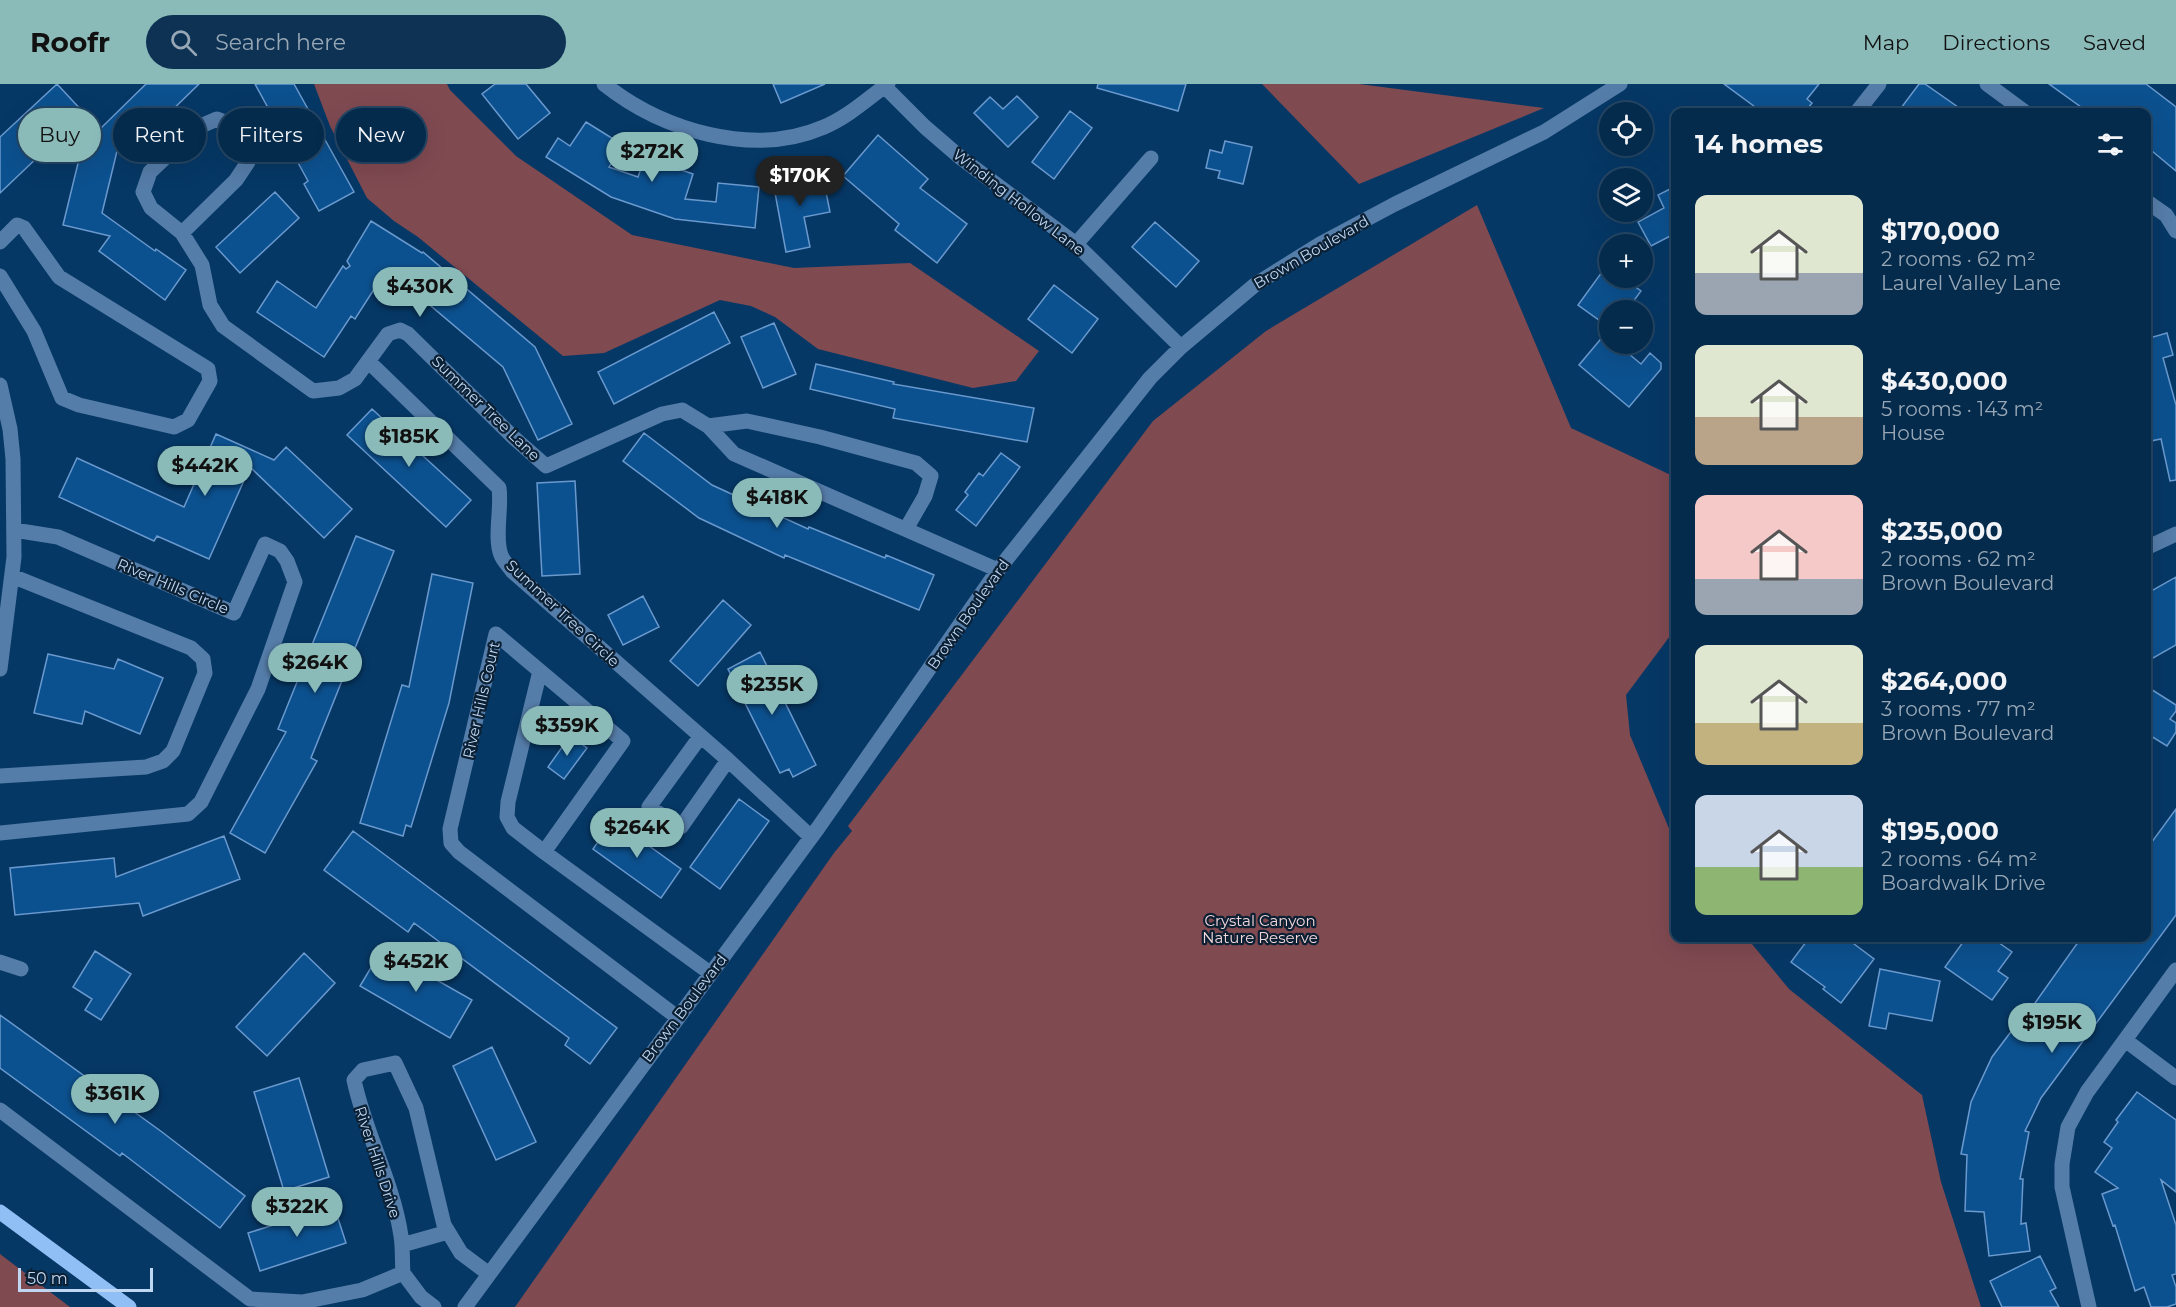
<!DOCTYPE html>
<html lang="en">
<head>
<meta charset="utf-8">
<style>
  body { margin:0; font-family:Montserrat,sans-serif; background:#0d3253; color:#f1f3f6; height:100vh; display:flex; flex-direction:column; font-size:22px; white-space:nowrap }
  * { box-sizing:border-box; margin:0 }
  p { font-size:20px; color:#97a7b5 }
  .icon { flex:none; width:33px; height:33px; fill:none; stroke:currentColor; stroke-width:2; stroke-linecap:round; stroke-linejoin:round }
  .map { position:relative; flex:1; overflow:hidden }
  .panel { position:absolute; left:1671px; top:24px; width:480px; height:834px; display:flex; flex-direction:column; background:#042a4c; border-radius:12px; box-shadow:0 6px 24px #0002,0 0 0 2px #254664 }
  .panel>* { flex:none }
  .guide { position:absolute; left:18px; top:24px; width:570px; height:54px; display:flex; gap:12px }
  .tools { position:absolute; left:1599px; top:18px; display:grid; gap:12px }
  .tools a { display:grid; place-items:center; width:54px; height:54px; border-radius:50%; background:#042a4c; box-shadow:0 6px 24px #0002,0 0 0 2px #254664; font-size:30px }
  .scale { position:absolute; left:18px; bottom:15px; width:135px; box-sizing:border-box; padding-left:6px; border:3px solid #bfd7f3; border-top:0; font-size:16px; line-height:21px; white-space:nowrap; color:#bfd7f3; -webkit-text-stroke:4px #0c2034; paint-order:stroke }
  .price { position:absolute; translate:-50% -51px; padding:0 14px; border-radius:21px; background:#8bbbb9; color:#111; font-size:20px; line-height:39px; filter:drop-shadow(0 2px 3px #0008) }
  .price::after { content:''; position:absolute; left:50%; top:36px; width:18px; height:14px; margin-left:-9px; background:inherit; clip-path:polygon(0 0,100% 0,50% 100%) }
  .price.on { background:#222; color:#fff }
  ul { padding:0; list-style:none }
  li { display:flex; align-items:center; gap:18px; height:150px; padding:0 24px }
  li span { display:grid; place-items:center; flex:none; width:168px; height:120px; border-radius:12px; color:#555 }
  li>.icon { margin-inline-start:auto }
  span .icon { width:72px; height:72px; fill:#fffc; stroke-width:1 }
  li b { font-size:26px }
  h2 { display:flex; justify-content:space-between; align-items:center; height:72px; padding:0 24px; font-size:26px }
  .tag { padding:0 21px; border-radius:27px; background:#042a4c; box-shadow:0 6px 24px #0002,0 0 0 2px #254664; font-size:21px; line-height:54px }
  .tag.on { background:#8bbbb9; color:#111 }
  header { display:flex; align-items:center; gap:36px; box-sizing:border-box; height:84px; padding:0 30px; background:#8bbbb9; color:#111 }
  header strong { font-size:28px }
  nav { display:flex; gap:33px; margin-inline-start:auto; font-size:21px }
  .search { width:420px; height:54px; background:#0d3253; display:flex; align-items:center; gap:15px; box-sizing:border-box; padding:0 21px; border-radius:33px; color:#97a7b5; font-size:22px }
  .map>svg:first-child { display:block }
  .green { fill:#804a51 }
  .building { fill:#0c518f; stroke:#6a99ce; stroke-width:1.5 }
  .lines { fill:none; stroke-linecap:round; stroke-linejoin:round }
  .minor { stroke:#557da9; stroke-width:15 }
  .major { stroke:#90bff5; stroke-width:15 }
  .labels { text-anchor:middle; dominant-baseline:central; stroke-width:4.5; stroke-linejoin:round; paint-order:stroke }
  .street-label { font-size:15px; fill:#bfd7f3; stroke:#0c2034 }
  .park-label { font-size:15px; fill:#f3d8da; stroke:#0c2034 }
</style>
</head>
<body>
<header>
<strong>Roofr</strong>
<div class="search"><svg class="icon" aria-label="search" viewBox="0 0 24 24"><circle cx="10" cy="10" r="6"/><path d="M15 15l6 6"/></svg>Search here</div>
<nav><a>Map</a><a>Directions</a><a>Saved</a></nav>
</header>
<div class="map">
<svg width="2176" height="1223" viewBox="0 0 2176 1223">
  <rect width="100%" height="100%" fill="#063866"/>
  <path class="green" d="M314,0H447L450,6L516,72L632,151L794,184L910,179L1039,267L1016,297L973,304L818,265L775,233L751,222L720,216L604,269L563,272L418,153L394,137L367,114L330,42Z
    M1262,0H1359L1544,24L1359,100Z
    M1477,121L1571,344L1675,393V554L1670,552L1626,611L1630,651L1675,759L1676,854H1747L1789,905L1922,1011L1941,1098L1981,1223H515L834,769L852,747L848,742L1153,337L1266,247Z
    M0,1170L70,1223H0Z"/>
  <path class="building" d="M57,0L84,29L0,109V53Z
    M146,0H199L126,71L118,63L102,129L155,167L156,165L186,186L165,216L99,167L110,152L63,141L89,34L100,45Z
    M255,0H294L354,108L319,127L304,100L308,97Z
    M495,0H526L550,29L518,55L482,10Z
    M773,0H825L781,19Z
    M1098,0H1186L1178,27L1097,4Z
    M1724,0H1819L1807,15L1812,19L1805,28H1762Z
    M1919,0H1925L1965,28H1898Z
    M2049,0H2146L2176,23V87L2146,62V28H2088Z
    M1017,12L1038,33L1008,63L974,29L990,13L1003,25Z
    M1070,27L1092,44L1054,95L1032,78Z
    M586,38L623,61L609,83L638,93L645,73L693,90L685,115L716,118L718,99L759,103L755,144L675,135L611,113L546,73L558,54L570,62Z
    M878,51L928,95L920,104L967,140L937,179L895,146L899,140L843,92Z
    M1225,57L1252,63L1243,100L1218,94L1220,87L1206,84L1210,66L1222,69Z
    M822,88L830,128L804,133L810,163L786,168L773,98Z
    M1676,102V149L1651,162L1638,138L1664,124L1658,111Z
    M275,108L299,134L240,189L216,163Z
    M371,137L422,169L423,168L535,263L572,340L538,356L503,283L387,185L355,235L351,232L324,273L257,228L277,197L316,224L343,182L346,185L350,182L347,177Z
    M1155,138L1199,177L1176,203L1132,163Z
    M1610,177V194H1623L1641,207L1627,226H1610V244L1578,221Z
    M1054,201L1098,235L1072,269L1028,235Z
    M714,228L730,259L614,320L598,288Z
    M774,239L796,290L763,304L741,253Z
    M2167,249L2173,271L2163,274L2176,321V396L2170,397L2161,355L2146,358V255Z
    M1605,250L1610,253V260H1617L1641,280L1650,269L1661,279V285L1629,323L1579,281Z
    M816,280L894,298L893,300L1034,324L1027,358L893,334L895,325L810,305Z
    M372,325L471,416L446,443L347,351Z
    M644,349L712,401L808,445L809,443L885,474L886,471L934,491L919,526L785,471L784,474L699,434L623,377Z
    M216,350L274,376L286,363L352,425L324,454L250,383L209,475L157,452L154,457L59,413L77,374L184,423Z
    M1001,369L1020,383L976,442L956,426L968,411L965,408L979,389L983,392Z
    M575,397L580,490L542,492L537,399Z
    M356,452L394,467L311,674L317,677L265,769L230,749L286,648L278,645Z
    M432,490L473,499L449,619L411,743L406,741L403,752L360,739L402,601L409,603Z
    M2176,493V561L2146,578V510Z
    M643,512L659,543L623,561L608,531Z
    M723,516L751,541L698,602L670,577Z
    M760,568L816,681L793,693L789,685L780,689L728,585Z
    M48,570L114,585L118,575L163,594L140,650L85,627L82,640L34,629Z
    M2146,602L2176,621V627L2170,635L2176,639V648L2167,662L2146,649Z
    M570,652L587,664L564,695L548,683Z
    M739,715L769,737L720,805L690,783Z
    M2176,725V831L2041,1014L2025,1047L2029,1048L2020,1095H2023L2021,1140L2026,1139L2030,1167L1989,1172L1984,1128L1965,1127L1967,1071L1961,1070L1971,1018L1992,973L2016,941L2018,943L2081,854H2146V766Z
    M613,736L681,785L661,814L593,765Z
    M353,747L617,944L590,980L565,961L569,954L414,839L408,848L324,786Z
    M224,752L240,795L143,832L139,819L15,831L10,784L114,774L116,793Z
    M1809,854H1846L1874,875L1841,919L1823,905L1825,903L1791,878Z
    M1966,854H1992L2012,868L1998,887L2008,894L1992,916L1945,883Z
    M382,865L472,916L450,954L360,902Z
    M95,867L131,890L101,936L85,926L92,915L73,903Z
    M304,869L335,899L267,972L236,943Z
    M1880,885L1940,897L1932,937L1889,929L1886,945L1869,942Z
    M0,931L162,1048L245,1112L220,1144L122,1069L120,1072L0,984Z
    M492,963L536,1058L496,1076L453,982Z
    M299,994L329,1093L284,1107L254,1008Z
    M2137,1008L2176,1036V1108L2161,1096L2176,1141V1190L2172,1191L2176,1203V1220L2167,1223H2151L2144,1203L2135,1207L2115,1141L2113,1142L2102,1110L2118,1104L2095,1088L2112,1064L2104,1058L2118,1038L2116,1036Z
    M334,1122L346,1159L260,1187L248,1149Z
    M2040,1172L2056,1204L2050,1207L2059,1223H2002L1990,1197Z"/>
  <g class="lines">
    <path class="minor" d="M604,0C662,46 752,74 824,43C848,33 867,15 888,0
      M882,0L925,43L961,74L1076,160L1181,263
      M1987,0L2025,28
      M1857,28L1879,0
      M2146,117L2166,131L2176,147
      M182,149L236,96L248,78L246,60L233,41L217,35L196,44L150,88L143,108L151,124L182,149L202,181L210,221L223,242L313,307L339,304L355,295L388,250L400,246L408,250L512,352L546,382L662,330L682,326L708,342L734,370L998,486
      M0,158L17,141L24,144L59,193L208,285L210,297L188,336L174,343L79,321L62,314L34,247L0,192
      M1076,160L1151,74
      M368,277L499,404C502,423 494,454 501,471C503,477 509,482 512,487L728,676L811,753
      M0,301L10,345L13,375L14,473L0,585
      M708,342L747,337L820,353L916,379L931,392L925,412L906,445
      M2146,464L2176,450
      M540,587L508,718L507,733L513,744L544,768
      M700,653L649,723L681,743L728,676
      M0,692L146,683L163,677L173,667L205,589L203,575L191,564L12,492
      M0,749L188,730L201,718L258,605L295,498L287,477L280,467L265,460L234,529L58,453L14,446
      M0,878L21,885
      M677,933L459,768L451,759L450,745L496,550L623,657L544,768L710,889
      M2125,956L2176,994
      M0,1026L250,1215L302,1218L362,1206L403,1189C402,1177 403,1164 401,1152C393,1098 365,1049 354,996L363,986L395,979L416,1024L444,1141L461,1169L489,1190
      M402,1161L448,1148
      M403,1189L421,1213L434,1223
      M465,1223L818,744L998,486L1150,294L1181,263L1256,200L1320,160L1395,120L1544,48L1620,0
      M2089,1223L2062,1103V1080L2068,1043L2087,1008L2176,886"/>
    <path class="major" d="M0,1128L129,1223"/>
  </g>
  <g class="labels">
    <g class="street-label">
      <text transform="translate(1019 118) rotate(38)">Winding Hollow Lane</text>
      <text transform="translate(1311 168) rotate(-30)">Brown Boulevard</text>
      <text transform="translate(486 324) rotate(44)">Summer Tree Lane</text>
      <text transform="translate(173 502) rotate(23)">River Hills Circle</text>
      <text transform="translate(563 529) rotate(43)">Summer Tree Circle</text>
      <text transform="translate(968 530) rotate(-55)">Brown Boulevard</text>
      <text transform="translate(481 616) rotate(-77)">River Hills Court</text>
      <text transform="translate(684 924) rotate(-53)">Brown Boulevard</text>
      <text transform="translate(378 1078) rotate(72)">River Hills Drive</text>
    </g>
    <g class="park-label">
      <text x="1260" y="836">Crystal Canyon<tspan x="1260" dy="17">Nature Reserve</tspan></text>
    </g>
  </g>
</svg>
<div class="tools">
<a><svg class="icon" aria-label="locate" viewBox="0 0 24 24"><circle cx="12" cy="12" r="6"/><path d="M12 2v4M12 18v4M2 12h4M18 12h4"/></svg></a>
<a><svg class="icon" aria-label="layers" viewBox="0 0 24 24"><path d="M12 4l9 5-9 5-9-5zM3 14l9 5 9-5"/></svg></a>
<a>+</a>
<a>−</a>
</div>
<div class="scale">50 m</div>
<b class="price" style="left:652px;top:99px">$272K</b>
<b class="price on" style="left:800px;top:123px">$170K</b>
<b class="price" style="left:420px;top:234px">$430K</b>
<b class="price" style="left:409px;top:384px">$185K</b>
<b class="price" style="left:205px;top:413px">$442K</b>
<b class="price" style="left:777px;top:445px">$418K</b>
<b class="price" style="left:315px;top:610px">$264K</b>
<b class="price" style="left:772px;top:632px">$235K</b>
<b class="price" style="left:567px;top:673px">$359K</b>
<b class="price" style="left:637px;top:775px">$264K</b>
<b class="price" style="left:416px;top:909px">$452K</b>
<b class="price" style="left:2052px;top:970px">$195K</b>
<b class="price" style="left:115px;top:1041px">$361K</b>
<b class="price" style="left:297px;top:1154px">$322K</b>
<div class="guide">
<a class="tag on">Buy</a>
<a class="tag">Rent</a>
<a class="tag">Filters</a>
<a class="tag">New</a>
</div>
<section class="panel">
<h2>14 homes<svg class="icon" aria-label="filters" viewBox="0 0 24 24"><path d="M4 7h16M4 17h16"/><circle cx="9" cy="7" r="2"/><circle cx="15" cy="17" r="2"/></svg></h2>
<ul>
<li><span style="background:linear-gradient(#dfe7d0 65%,#9aa5b1 0)"><svg class="icon" aria-label="home" viewBox="0 0 24 24"><path d="M3 11l9-7 9 7M6 9v11h12V9"/></svg></span><div><b>$170,000</b><p>2 rooms · 62 m²</p><p>Laurel Valley Lane</p></div></li>
<li><span style="background:linear-gradient(#dfe7d0 60%,#b9a48a 0)"><svg class="icon" aria-label="home" viewBox="0 0 24 24"><path d="M3 11l9-7 9 7M6 9v11h12V9"/></svg></span><div><b>$430,000</b><p>5 rooms · 143 m²</p><p>House</p></div></li>
<li><span style="background:linear-gradient(#f6c9c9 70%,#9aa5b1 0)"><svg class="icon" aria-label="home" viewBox="0 0 24 24"><path d="M3 11l9-7 9 7M6 9v11h12V9"/></svg></span><div><b>$235,000</b><p>2 rooms · 62 m²</p><p>Brown Boulevard</p></div></li>
<li><span style="background:linear-gradient(#dfe7d0 65%,#c2b280 0)"><svg class="icon" aria-label="home" viewBox="0 0 24 24"><path d="M3 11l9-7 9 7M6 9v11h12V9"/></svg></span><div><b>$264,000</b><p>3 rooms · 77 m²</p><p>Brown Boulevard</p></div></li>
<li><span style="background:linear-gradient(#c9d6e8 60%,#8fb573 0)"><svg class="icon" aria-label="home" viewBox="0 0 24 24"><path d="M3 11l9-7 9 7M6 9v11h12V9"/></svg></span><div><b>$195,000</b><p>2 rooms · 64 m²</p><p>Boardwalk Drive</p></div></li>
</ul>
</section>
</div>
</body>
</html>
